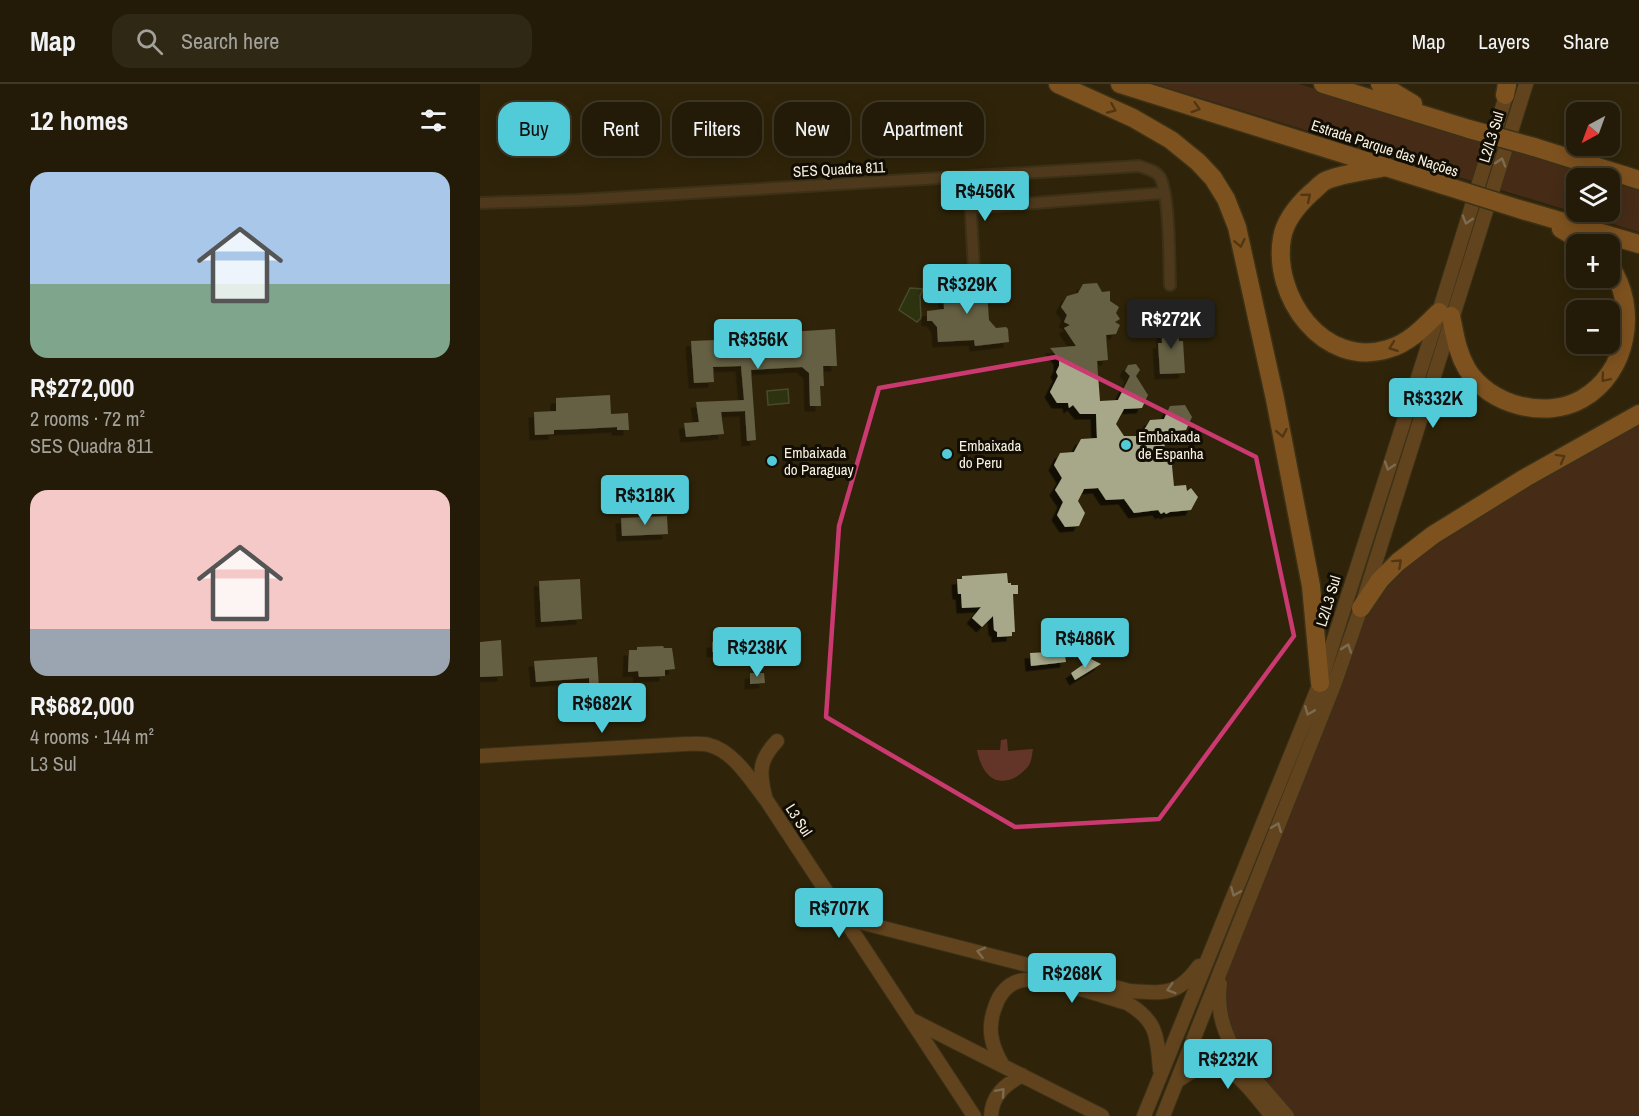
<!DOCTYPE html>
<html lang="en">
<head>
<meta charset="utf-8">
<style>
  body { margin:0; font-family:"Archivo Narrow",sans-serif; background:#2f2815; color:#f1f3f6; height:100vh; display:flex; flex-direction:column; font-size:22px; white-space:nowrap }
  * { box-sizing:border-box; margin:0 }
  p { font-size:20px; color:#a3a19b }
  .icon { flex:none; width:33px; height:33px; fill:none; stroke:currentColor; stroke-width:2; stroke-linecap:round; stroke-linejoin:round }
  .map { position:relative; flex:1; overflow:hidden }
  .side { display:flex; flex-direction:column; background:#231b07; width:480px }
  .side>* { flex:none }
  .top-card { position:absolute; left:18px; top:18px; width:570px; height:54px; display:flex; gap:12px }
  .needle { width:39px; rotate:221deg }
  .controls { position:absolute; left:1086px; top:18px; display:grid; gap:12px }
  .controls a { display:grid; place-items:center; width:54px; height:54px; border-radius:12px; background:#231b07; box-shadow:0 3px 15px #0003,0 0 0 2px #403928; font-size:30px }
  .price { position:absolute; translate:-50% -51px; padding:0 14px; border-radius:6px; background:#52cbd8; color:#111; font-size:20px; line-height:39px; filter:drop-shadow(0 2px 3px #0008) }
  .price::after { content:''; position:absolute; left:50%; top:36px; width:18px; height:14px; margin-left:-9px; background:inherit; clip-path:polygon(0 0,100% 0,50% 100%) }
  .price.on { background:#222; color:#fff }
  ul { padding:0; list-style:none }
  li { display:grid; align-content:center; gap:12px; height:318px; padding:0 30px }
  li span { display:grid; place-items:center; height:186px; border-radius:18px; color:#555 }
  li>.icon { margin-inline-start:auto }
  span .icon { width:108px; height:108px; fill:#fffc; stroke-width:1 }
  li b { font-size:26px }
  h2 { display:flex; justify-content:space-between; align-items:center; height:72px; padding:0 30px; font-size:26px }
  .chip { padding:0 21px; border-radius:18px; background:#231b07; box-shadow:0 3px 15px #0003,0 0 0 2px #403928; font-size:21px; line-height:54px }
  .chip.on { background:#52cbd8; color:#111 }
  header { display:flex; align-items:center; gap:36px; box-sizing:border-box; height:84px; padding:0 30px; background:#231b07; border-bottom:2px solid #403928 }
  header strong { font-size:28px }
  nav { display:flex; gap:33px; margin-inline-start:auto; font-size:21px }
  .search { width:420px; height:54px; background:#2f2815; display:flex; align-items:center; gap:15px; box-sizing:border-box; padding:0 21px; border-radius:18px; color:#a3a19b; font-size:22px }
  main { display:flex; flex:1; min-height:0 }
  .map>svg:first-child { display:block }
  .green { fill:#623528 }
  .water { fill:#2c4517; stroke:#6a7954; stroke-width:1.5 }
  .building { fill:#a6a889; filter:url(#shadow) }
  .lines { fill:none; stroke-linecap:round; stroke-linejoin:round }
  .street-casing { stroke:#4b4128; stroke-width:14 }
  .secondary-casing { stroke:#4b4128; stroke-width:16 }
  .highway-casing { stroke:#4b4128; stroke-width:21 }
  .street { stroke:#735234; stroke-width:10 }
  .secondary { stroke:#9e6938; stroke-width:14 }
  .highway { stroke:#de8b3a; stroke-width:18 }
  .highway-bridge-casing { stroke:#4b4128; stroke-width:21; stroke-linecap:butt }
  .highway-bridge { stroke:#de8b3a; stroke-width:18 }
  .oneway { stroke:#784c1f }
  .oneway2 { stroke:#dac2a7 }
  .marked { fill:none; stroke:#ca396f; stroke-width:4.5; stroke-linejoin:round }
  .poi-dot { fill:#52cbd8; stroke:#130e04; stroke-width:2 }
  .labels { text-anchor:middle; dominant-baseline:central; stroke-width:6; stroke-linejoin:round; paint-order:stroke }
  .street-label { font-size:15px; fill:#faf2e3; stroke:#130e04 }
  .poi-label { font-size:15px; fill:#faf2e3; stroke:#130e04; text-anchor:start }
</style>
</head>
<body>
<header>
<strong>Map</strong>
<div class="search"><svg class="icon" aria-label="search" viewBox="0 0 24 24"><circle cx="10" cy="10" r="6"/><path d="M15 15l6 6"/></svg>Search here</div>
<nav><a>Map</a><a>Layers</a><a>Share</a></nav>
</header>
<main>
<section class="side">
<h2>12 homes<svg class="icon" aria-label="filters" viewBox="0 0 24 24"><path d="M4 7h16M4 17h16"/><circle cx="9" cy="7" r="2"/><circle cx="15" cy="17" r="2"/></svg></h2>
<ul>
<li><span style="background:linear-gradient(#a9c7e8 60%,#7fa58c 0)"><svg class="icon" aria-label="home" viewBox="0 0 24 24"><path d="M3 11l9-7 9 7M6 9v11h12V9"/></svg></span><div><b>R$272,000</b><p>2 rooms · 72 m²</p><p>SES Quadra 811</p></div></li>
<li><span style="background:linear-gradient(#f6c9c9 75%,#9aa5b1 0)"><svg class="icon" aria-label="home" viewBox="0 0 24 24"><path d="M3 11l9-7 9 7M6 9v11h12V9"/></svg></span><div><b>R$682,000</b><p>4 rooms · 144 m²</p><p>L3 Sul</p></div></li>
</ul>
</section>
<div class="map">
<svg width="1159" height="1032" viewBox="0 0 1159 1032">
  <defs>
    <filter id="shadow"><feDropShadow dx="-5.5" dy="5.5" stdDeviation="0" flood-color="#0009"/></filter>
  </defs>
  <rect width="100%" height="100%" fill="#2f2409"/>
  <path class="green" d="M675,0H819L1122,94H1096V128H1130V97L1159,106V148Z
    M1159,331V1032H812L770,983L742,937L743,881L881,524L918,478Z
    M527,655L528,667L553,665C552,669 552,675 550,679C548,684 541,690 536,693C513,705 501,687 497,666H520L521,656Z"/>
  <path class="water" d="M430,204L443,205L440,212L441,234L437,238L419,226Z
    M308,305L309,319L288,321L287,307Z
    M184,398L185,414L155,417L154,401Z"/>
  <path class="building" d="M506,191L513,201L507,206L509,236L516,244L526,243L528,245L529,258L495,262L494,256L458,258L457,243L452,237H447V227L464,225L463,203L472,197L482,196V206Z
    M617,199L622,208L630,207V217L639,223L636,229L640,235L635,238L640,241L636,250L626,251L628,276L617,277L620,317L638,316L650,292L645,287L648,281L656,280L660,286L656,292L668,311L662,324L644,325L636,340L644,352H658L663,348L670,336L684,335L690,322L705,321L712,333L706,346L692,347L684,363L694,377L692,382L694,402L706,401L707,407L711,404L718,413L711,426L690,428L686,430L684,428L681,430L678,426L654,429L644,415L626,416L618,404L604,405L598,417L605,429L599,442L585,443L577,431L583,418L575,406L582,394L574,381L580,369L594,368L601,355L617,354L616,330H600L593,321L589,324L588,319H577L570,308L578,292L576,288L579,282V275L570,264L596,262L584,244L590,241L584,238L587,231L581,223L587,212L598,209L603,200Z
    M698,237L699,257H703L705,289L680,290L678,259H682L681,238Z
    M355,245L357,282H343L344,302H340L341,322H330L329,289L322,283L271,286L276,356L267,357L265,327L241,328L244,350L206,353L204,339L219,338L216,318L264,316L261,282L233,283L234,298L214,299L211,257L262,255L261,251Z
    M130,311L131,330L148,329L149,346H137V343L100,345L74,346V350L55,351L54,328L76,327V314Z
    M187,432L188,450L142,452L141,434Z
    M527,489L528,499H531V501H538V510H533L535,548H532V552L517,553V548L514,546L513,532L502,543L492,534L501,523L482,524L481,510H478L477,495H482V492Z
    M100,495L102,535L61,538L59,497Z
    M21,556L23,592L0,593V558Z
    M232,558H244V567L232,568Z
    M183,562L184,564H192L195,585L185,586V592L159,593L158,587L148,588L149,566H157V563Z
    M584,564L586,578L551,582L550,569L569,568V565Z
    M117,573L119,603H127V613H110L109,594L56,598L54,577Z
    M611,575L621,580L595,596L591,589Z
    M270,589H284L285,599L270,600Z"/>
  <g class="lines">
    <g class="street-casing">
      <path id="street" d="M489,93L494,186
        M0,119L97,116L659,82C667,85 675,86 680,93C690,112 689,178 690,201
        M490,124L684,109"/>
    </g>
    <g class="secondary-casing">
      <path id="secondary" d="M0,672L205,660C213,660 222,659 229,661C254,667 272,698 287,717L494,1032
        M285,712C279,688 279,676 297,657
        M364,834L650,907C686,909 697,912 719,882
        M740,900C732,955 774,993 807,1032
        M434,937L622,1032
        M522,980C511,961 507,944 515,923C519,911 526,901 539,897C563,890 621,912 647,919C678,937 677,953 680,986
        M697,997C707,991 719,981 732,981C757,982 777,1015 792,1032
        M511,1032C512,1011 525,1001 542,991
        M664,1032L840,599L959,228L1029,2
        M683,1032L854,601L881,524L1046,0"/>
    </g>
    <g class="highway-casing">
      <path id="highway" d="M578,0L653,34L691,56L718,78L733,94L746,115L757,143L795,315L831,502L840,599
        M640,0L963,101
        M843,0L989,45
        M900,0L933,20
        M1025,11L1027,0
        M1054,63L1159,96
        M907,83C891,86 859,90 845,97C840,100 836,105 831,109C819,120 805,136 802,154C792,212 843,285 908,265C929,259 944,243 959,228
        M1039,125L1159,160
        M1081,145L1107,160
        M971,232C975,251 977,268 987,285C1009,321 1065,336 1102,315C1148,289 1159,224 1130,182
        M881,524L900,496L918,478L953,451L1045,394L1159,330"/>
    </g>
    <use href="#street" class="street"/>
    <use href="#secondary" class="secondary"/>
    <use href="#highway" class="highway"/>
    <g class="highway-bridge-casing">
      <path id="highway-bridge" d="M989,45L1054,63
        M963,101L1039,125"/>
    </g>
    <use href="#highway-bridge" class="highway-bridge"/>
  </g>
  <defs><path id="oneway-chevron" d="M-2-3.5L2.5 0L-2 3.5" fill="none" stroke-width="1.6" stroke-linecap="round" stroke-linejoin="round" transform="scale(1.5)"/></defs>
  <g class="oneway">
    <use href="#oneway-chevron" transform="translate(716 24) rotate(17)"/>
    <use href="#oneway-chevron" transform="translate(632 25) rotate(24)"/>
    <use href="#oneway-chevron" transform="translate(827 113) rotate(-40)"/>
    <use href="#oneway-chevron" transform="translate(760 159) rotate(78)"/>
    <use href="#oneway-chevron" transform="translate(913 263) rotate(160)"/>
    <use href="#oneway-chevron" transform="translate(1125 294) rotate(130)"/>
    <use href="#oneway-chevron" transform="translate(802 349) rotate(79)"/>
    <use href="#oneway-chevron" transform="translate(1081 374) rotate(-29)"/>
    <use href="#oneway-chevron" transform="translate(918 479) rotate(-42)"/>
  </g>
  <g class="oneway2">
    <use href="#oneway-chevron" transform="translate(1021 78) rotate(-73)"/>
    <use href="#oneway-chevron" transform="translate(987 136) rotate(107)"/>
    <use href="#oneway-chevron" transform="translate(909 382) rotate(108)"/>
    <use href="#oneway-chevron" transform="translate(867 564) rotate(-71)"/>
    <use href="#oneway-chevron" transform="translate(829 627) rotate(112)"/>
    <use href="#oneway-chevron" transform="translate(797 743) rotate(-68)"/>
    <use href="#oneway-chevron" transform="translate(755 808) rotate(113)"/>
    <use href="#oneway-chevron" transform="translate(501 868) rotate(-166)"/>
    <use href="#oneway-chevron" transform="translate(691 905) rotate(163)"/>
    <use href="#oneway-chevron" transform="translate(521 1008) rotate(-49)"/>
  </g>
  <path d="M0 0H1159V1032H0ZM576,273L776,373L814,552L679,735L535,743L346,633L359,442L399,304Z" fill="#2f2409" fill-opacity=".55" fill-rule="evenodd"/>
  <path class="marked" d="M576,273L776,373L814,552L679,735L535,743L346,633L359,442L399,304Z"/>
  <g class="poi-dot">
    <circle cx="646" cy="361" r="6"/>
    <circle cx="467" cy="370" r="6"/>
    <circle cx="292" cy="377" r="6"/>
  </g>
  <g class="labels">
    <g class="street-label">
      <text transform="translate(1011 53) rotate(-73)">L2/L3 Sul</text>
      <text transform="translate(905 64) rotate(18)">Estrada Parque das Nações</text>
      <text transform="translate(359 85) rotate(-3)">SES Quadra 811</text>
      <text transform="translate(848 517) rotate(-73)">L2/L3 Sul</text>
      <text transform="translate(319 736) rotate(57)">L3 Sul</text>
    </g>
    <g class="poi-label">
      <text x="658" y="352">Embaixada<tspan x="658" dy="17">de Espanha</tspan></text>
      <text x="479" y="361">Embaixada<tspan x="479" dy="17">do Peru</tspan></text>
      <text x="304" y="368">Embaixada<tspan x="304" dy="17">do Paraguay</tspan></text>
    </g>
  </g>
</svg>
<div class="controls">
<a><svg class="needle" viewBox="-14 -14 28 28"><path d="M0-13l5 13h-10z" fill="#e53935"/><path d="M0 13l5-13h-10z" fill="#a3a19b"/></svg></a>
<a><svg class="icon" aria-label="layers" viewBox="0 0 24 24"><path d="M12 4l9 5-9 5-9-5zM3 14l9 5 9-5"/></svg></a>
<a>+</a>
<a>−</a>
</div>
<b class="price" style="left:505px;top:138px">R$456K</b>
<b class="price" style="left:487px;top:231px">R$329K</b>
<b class="price on" style="left:691px;top:266px">R$272K</b>
<b class="price" style="left:278px;top:286px">R$356K</b>
<b class="price" style="left:953px;top:345px">R$332K</b>
<b class="price" style="left:165px;top:442px">R$318K</b>
<b class="price" style="left:605px;top:585px">R$486K</b>
<b class="price" style="left:277px;top:594px">R$238K</b>
<b class="price" style="left:122px;top:650px">R$682K</b>
<b class="price" style="left:359px;top:855px">R$707K</b>
<b class="price" style="left:592px;top:920px">R$268K</b>
<b class="price" style="left:748px;top:1006px">R$232K</b>
<div class="top-card">
<a class="chip on">Buy</a>
<a class="chip">Rent</a>
<a class="chip">Filters</a>
<a class="chip">New</a>
<a class="chip">Apartment</a>
</div>
</div>
</main>
</body>
</html>
